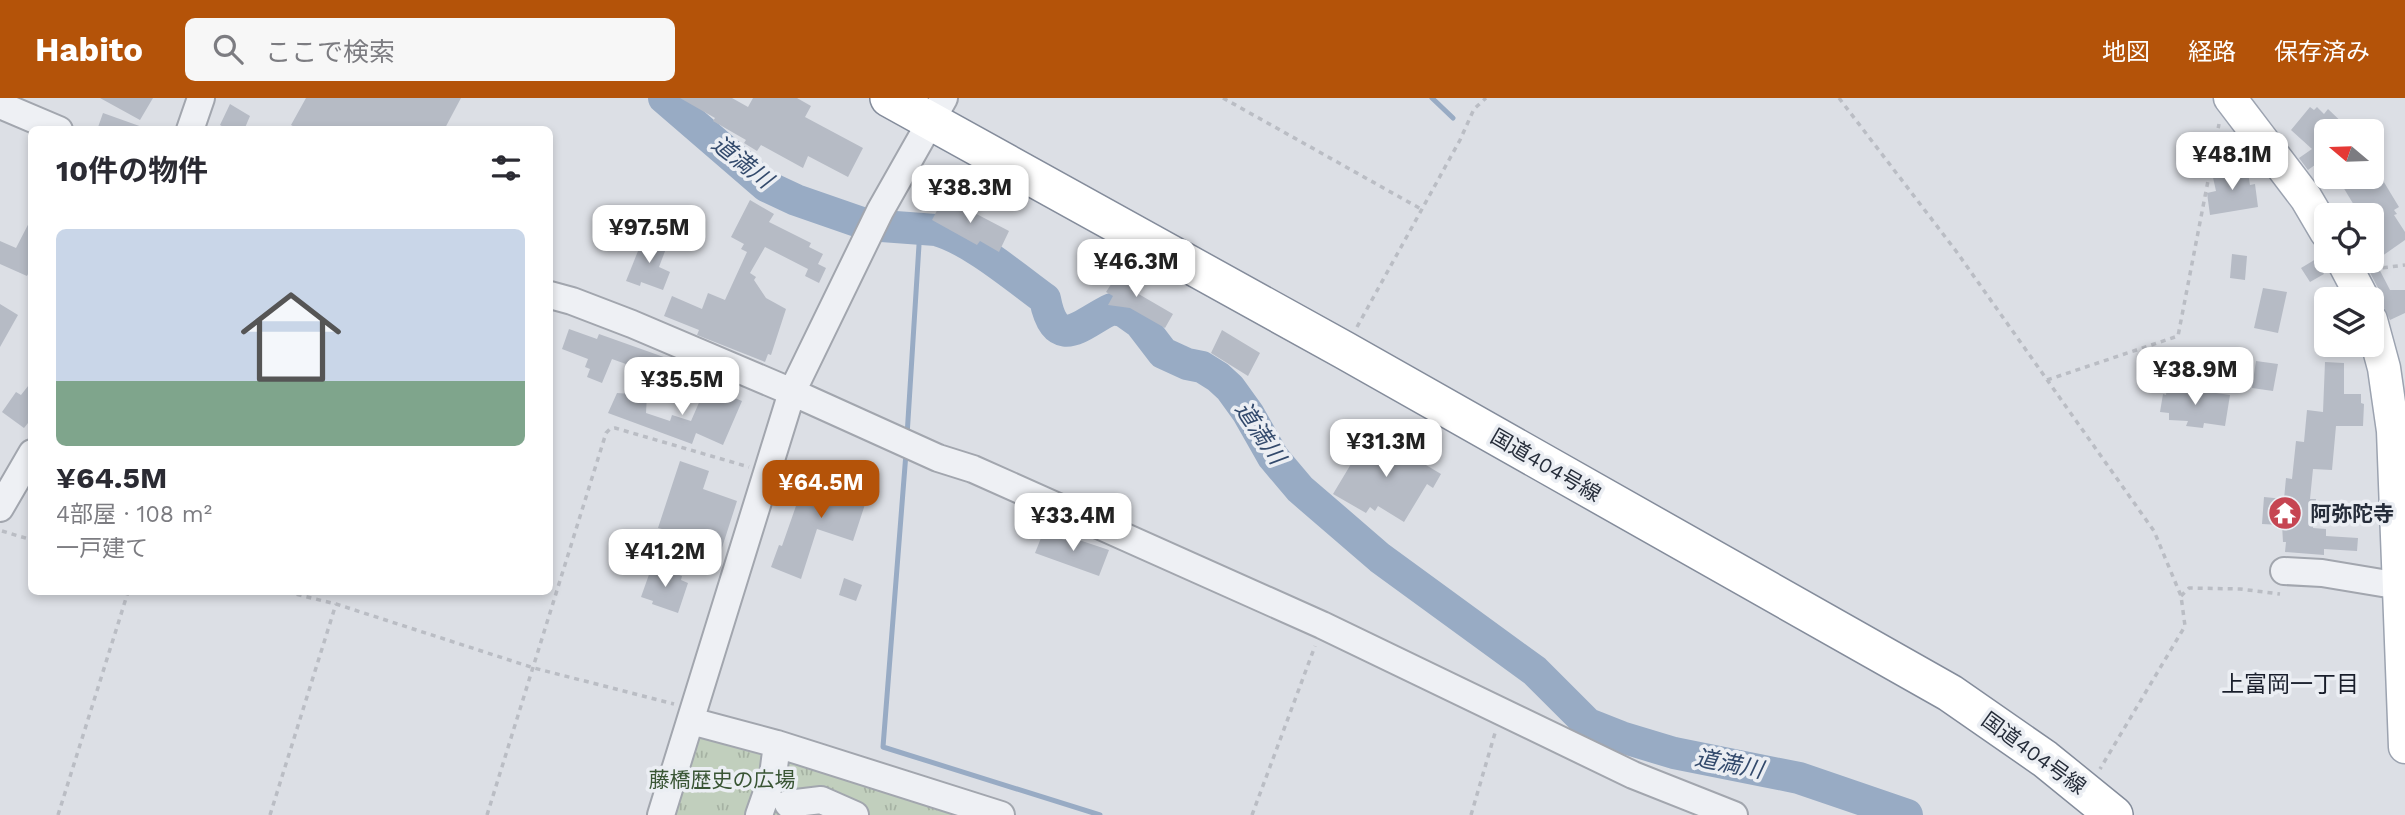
<!DOCTYPE html>
<html lang="ja">
<head>
<meta charset="utf-8">
<style>
  body { margin:0; font-family:"Work Sans","Noto Sans JP",sans-serif; background:#f7f7f7; color:#2b2b33; height:100vh; display:flex; flex-direction:column; font-size:26px; white-space:nowrap }
  * { box-sizing:border-box; margin:0 }
  p { font-size:23px; color:#7c7c81 }
  .icon { flex:none; width:38px; height:38px; fill:none; stroke:currentColor; stroke-width:2; stroke-linecap:round; stroke-linejoin:round }
  .map { position:relative; flex:1; overflow:hidden }
  .sheet { position:absolute; left:28px; top:28px; width:525px; height:469px; display:flex; flex-direction:column; background:#fff; border-radius:10px; box-shadow:0 4px 10px #0003 }
  .sheet>* { flex:none }
  .needle { width:46px; rotate:289deg }
  .tools { position:absolute; left:2314px; top:21px; display:grid; gap:14px }
  .tools a { display:grid; place-items:center; width:70px; height:70px; border-radius:10px; background:#fff; box-shadow:0 4px 10px #0003; font-size:35px }
  .price { position:absolute; translate:-50% -60px; padding:0 16px; border-radius:14px; background:#fff; color:#222; font-size:23px; line-height:46px; filter:drop-shadow(0 2px 4px #0008) }
  .price::after { content:''; position:absolute; left:50%; top:42px; width:21px; height:16px; margin-left:-10px; background:inherit; clip-path:polygon(0 0,100% 0,50% 100%) }
  .price.on { background:#b45309; color:#fff }
  ul { padding:0; list-style:none }
  li { display:grid; align-content:center; gap:14px; height:371px; padding:0 28px }
  li+li { border-top:2px solid #e1e1e2 }
  li span { display:grid; place-items:center; height:217px; border-radius:10px; color:#555 }
  li>.icon { margin-inline-start:auto }
  span .icon { width:126px; height:126px; fill:#fffc; stroke-width:1 }
  li b { font-size:30px }
  h2 { display:flex; justify-content:space-between; align-items:center; height:84px; padding:0 28px; font-size:30px }
  header { display:flex; align-items:center; gap:42px; box-sizing:border-box; height:98px; padding:0 35px; background:#b45309; color:#fff }
  header strong { font-size:33px }
  nav { display:flex; gap:38px; margin-inline-start:auto; font-size:24px }
  .search { width:490px; height:63px; background:#f7f7f7; display:flex; align-items:center; gap:18px; box-sizing:border-box; padding:0 24px; border-radius:10px; color:#7c7c81; font-size:26px }
  .map>svg:first-child { display:block }
  .grass { fill:url(#grass-tufts) }
  .lines { fill:none; stroke-linecap:round; stroke-linejoin:round }
  .stream { stroke:#98abc4; stroke-width:5 }
  .river { stroke:#98abc4; stroke-width:32 }
  .building { fill:#b6bbc5 }
  .minor-casing { stroke:#a2a6ae; stroke-width:30 }
  .major-casing { stroke:#9ca3b0; stroke-width:35 }
  .highway-casing { stroke:#848c9b; stroke-width:40 }
  .path { stroke:#babdc4; stroke-width:3.5; stroke-dasharray:5 5; stroke-linecap:butt }
  .minor { stroke:#eef0f4; stroke-width:26 }
  .major { stroke:#fff; stroke-width:32 }
  .highway { stroke:#fff; stroke-width:37 }
  .labels { text-anchor:middle; dominant-baseline:central; stroke-width:7; stroke-linejoin:round; paint-order:stroke }
  .street-label { font-size:21px; fill:#262d3a; stroke:#ebeef3 }
  .poi-label { font-size:21px; font-weight:bold; fill:#262d3a; stroke:#ebeef3; text-anchor:start }
  .park-label { font-size:21px; fill:#395534; stroke:#ebeef3 }
  .water-label { font-size:23px; font-style:italic; fill:#334a6c; stroke:#ebeef3 }
  .neighbourhood-label { font-size:23px; fill:#191e2b; stroke:#ebeef3 }
</style>
</head>
<body>
<header>
<strong>Habito</strong>
<div class="search"><svg class="icon" aria-label="search" viewBox="0 0 24 24"><circle cx="10" cy="10" r="6"/><path d="M15 15l6 6"/></svg>ここで検索</div>
<nav><a>地図</a><a>経路</a><a>保存済み</a></nav>
</header>
<div class="map">
<svg width="2405" height="717" viewBox="0 0 2405 717">
  <defs>
    <pattern id="grass-tufts" width="24" height="20" patternUnits="userSpaceOnUse" patternTransform="scale(1.75)"><rect width="24" height="20" fill="#c1cfbd"/><path d="M3 7l-1-3M5 7V3M7 7l1-3M15 17l-1-3M17 17v-4M19 17l1-3" fill="none" stroke="#a6b2a3"/></pattern>
  </defs>
  <rect width="100%" height="100%" fill="#dcdfe5"/>
  <path class="grass" d="M702,636L957,717H673L693,643Z"/>
  <g class="lines">
    <path class="stream" d="M1432,0L1453,20
      M907,338L920,131
      M906,355L883,649L1100,717"/>
    <path class="river" d="M664,0L766,88L796,102L868,127L936,132C970,141 1015,179 1045,201C1056,258 1084,223 1112,211L1123,213L1140,225L1163,255L1187,266L1202,269L1218,279L1230,290L1248,315L1273,359L1300,391L1380,460L1535,573L1588,626L1621,639L1674,655L1799,680L1907,717"/>
  </g>
  <path class="building" d="M100,0H153L140,22Z
    M306,0H461L444,32H300L291,27Z
    M680,0H732L748,9L753,0H797L811,8L805,19L863,50L848,79L808,58L803,70L761,47L757,53L744,45L746,42L713,23L715,20Z
    M230,6L250,18L244,32H229L220,27Z
    M2310,9L2314,12L2317,9L2324,16L2328,11L2351,33H2326V63L2323,61L2308,72L2299,60L2312,51L2291,32Z
    M103,15L145,30L144,32H97Z
    M2247,69L2250,87L2255,86L2258,109L2210,117L2207,95L2216,93L2212,75Z
    M2376,71L2399,109L2394,112L2397,116L2394,117L2405,134V142L2375,163L2390,192H2405V215L2390,222L2384,210L2380,207L2379,192L2364,163H2371V146L2377,142L2371,135V117H2360L2337,79H2371V74Z
    M944,99L1009,133L999,154L980,143L977,147L932,122Z
    M750,102L774,116L769,124L811,145L809,149L823,156L818,166L826,170L819,185L805,178L808,171L765,149L750,175L756,179L754,182L766,200L786,211L771,257L768,256L765,264L697,237L699,232L664,218L672,198L702,211L708,195L725,202L747,154L741,151L744,146L731,139Z
    M32,119V168L27,178L0,166V143L16,150Z
    M644,138L667,148L659,169L670,174L663,192L641,184L640,188L626,183Z
    M2232,156L2247,158L2245,182L2230,180Z
    M2316,161L2324,176L2310,184L2301,170Z
    M1123,168L1138,178L1130,191L1173,216L1165,230L1130,210L1108,207L1113,198L1106,194Z
    M2263,190L2287,194L2278,235L2254,230Z
    M0,206L18,217L0,249Z
    M569,231L597,241L599,236L689,268L683,284L648,270V274L612,261L602,285L587,279L590,271L585,269L588,261L562,251Z
    M1222,232L1260,255L1248,278L1211,255Z
    M2256,263L2278,266L2273,293L2252,290Z
    M2325,264L2344,265V296H2361V305L2364,306L2363,328H2336L2332,372L2313,371L2310,401H2316L2313,430L2326,431V438L2358,440L2357,453L2324,451V457L2285,454L2286,444H2283L2282,427L2262,426L2264,399L2284,401L2286,380L2292,381L2296,343L2304,344L2307,312L2323,314Z
    M32,283V320L24,330L2,314L16,294L21,297Z
    M2167,288L2230,297L2225,328L2204,325L2203,330L2186,328L2188,323L2169,322V315L2160,314L2163,296L2166,297Z
    M617,295L647,297L646,315L670,323L672,317L691,323L701,300L724,301L725,296L742,303L723,347L696,335L692,346L608,315Z
    M1390,338L1409,349L1406,355L1441,376L1433,390L1427,386L1404,424L1378,408L1375,413L1370,409L1366,415L1333,396L1363,346L1365,348L1370,339L1384,348Z
    M680,363L709,373L703,391L737,403L719,459L665,441L667,437L661,435L662,431L658,430Z
    M849,367L864,372L859,385L871,388L853,443L817,431L801,481L771,469L779,447L782,448L804,385L839,397Z
    M1043,435L1065,442L1067,438L1109,452L1099,478L1035,455Z
    M652,468L682,478L681,482L688,485L678,515L652,506L653,503L641,499Z
    M844,480L862,487L856,503L839,497Z"/>
  <g class="lines">
    <g class="minor-casing">
      <path id="minor" d="M0,7L59,32
        M190,32L201,0
        M550,197L572,203L632,226L792,294L938,360L973,371L1322,527L1633,677L1734,717
        M0,410L32,355
        M2284,473L2322,475L2400,488
        M691,623L777,646L1001,717
        M788,706L821,702L855,717
        M661,717L792,294L880,113L944,0
        M759,717L773,677L777,646"/>
    </g>
    <g class="major-casing">
      <path id="major" d="M2230,0L2306,100L2326,134
        M2343,163L2363,201
        M2371,222L2384,270L2393,333L2405,649"/>
    </g>
    <g class="highway-casing">
      <path id="highway" d="M889,0L1344,252L1950,595L2045,661L2114,717"/>
    </g>
    <path class="path" d="M1223,0L1421,111
      M1839,0L1956,153L2154,433L2181,498L2185,528L2100,671
      M2373,171L2405,167
      M1357,229L1460,42L1474,11L1486,0
      M2047,282L2178,238L2219,26
      M2,433L32,442
      M287,494L336,506L534,570L674,606
      M2181,498L2189,490L2240,491L2280,496
      M58,717L128,494
      M270,717L336,506
      M487,717L606,335L610,331L615,330L749,369
      M1252,717L1315,548
      M1471,717L1495,635"/>
    <use href="#minor" class="minor"/>
    <use href="#major" class="major"/>
    <use href="#highway" class="highway"/>
  </g>
  <defs>
    <g id="temple-disc" transform="scale(1.75)"><circle r="9.5" fill="#c64552" stroke="#ebeef3"/><path d="M0-6L5-2H3V0L6.5 2.5H4V6H1.5V3h-3V6H-4V2.5H-6.5L-3 0V-2H-5Z" fill="#fff"/></g>
  </defs>
  <g fill-rule="evenodd">
    <use href="#temple-disc" x="2285" y="415"/>
  </g>
  <g class="labels">
    <g class="street-label">
      <text transform="translate(1546 367) rotate(30)">国道404号線</text>
      <text transform="translate(2034 655) rotate(36)">国道404号線</text>
    </g>
    <g class="poi-label">
      <text x="2310" y="415">阿弥陀寺</text>
    </g>
    <g class="park-label">
      <text x="722" y="681">藤橋歴史の広場</text>
    </g>
    <g class="water-label">
      <text transform="translate(742 64) rotate(38)">道満川</text>
      <text transform="translate(1260 335) rotate(56)">道満川</text>
      <text transform="translate(1729 666) rotate(11)">道満川</text>
    </g>
    <g class="neighbourhood-label">
      <text x="2290" y="586">上富岡一丁目</text>
    </g>
  </g>
</svg>
<div class="tools">
<a><svg class="needle" viewBox="-14 -14 28 28"><path d="M0-13l5 13h-10z" fill="#e53935"/><path d="M0 13l5-13h-10z" fill="#7c7c81"/></svg></a>
<a><svg class="icon" aria-label="locate" viewBox="0 0 24 24"><circle cx="12" cy="12" r="6"/><path d="M12 2v4M12 18v4M2 12h4M18 12h4"/></svg></a>
<a><svg class="icon" aria-label="layers" viewBox="0 0 24 24"><path d="M12 4l9 5-9 5-9-5zM3 14l9 5 9-5"/></svg></a>
</div>
<b class="price" style="left:2232px;top:94px">¥48.1M</b>
<b class="price" style="left:970px;top:127px">¥38.3M</b>
<b class="price" style="left:649px;top:167px">¥97.5M</b>
<b class="price" style="left:1136px;top:201px">¥46.3M</b>
<b class="price" style="left:2195px;top:309px">¥38.9M</b>
<b class="price" style="left:682px;top:319px">¥35.5M</b>
<b class="price" style="left:1386px;top:381px">¥31.3M</b>
<b class="price on" style="left:821px;top:422px">¥64.5M</b>
<b class="price" style="left:1073px;top:455px">¥33.4M</b>
<b class="price" style="left:665px;top:491px">¥41.2M</b>
<section class="sheet">
<h2>10件の物件<svg class="icon" aria-label="filters" viewBox="0 0 24 24"><path d="M4 7h16M4 17h16"/><circle cx="9" cy="7" r="2"/><circle cx="15" cy="17" r="2"/></svg></h2>
<ul>
<li><span style="background:linear-gradient(#c9d6e8 70%,#7fa58c 0)"><svg class="icon" aria-label="home" viewBox="0 0 24 24"><path d="M3 11l9-7 9 7M6 9v11h12V9"/></svg></span><div><b>¥64.5M</b><p>4部屋 · 108 m²</p><p>一戸建て</p></div></li>
</ul>
</section>
</div>
</body>
</html>
